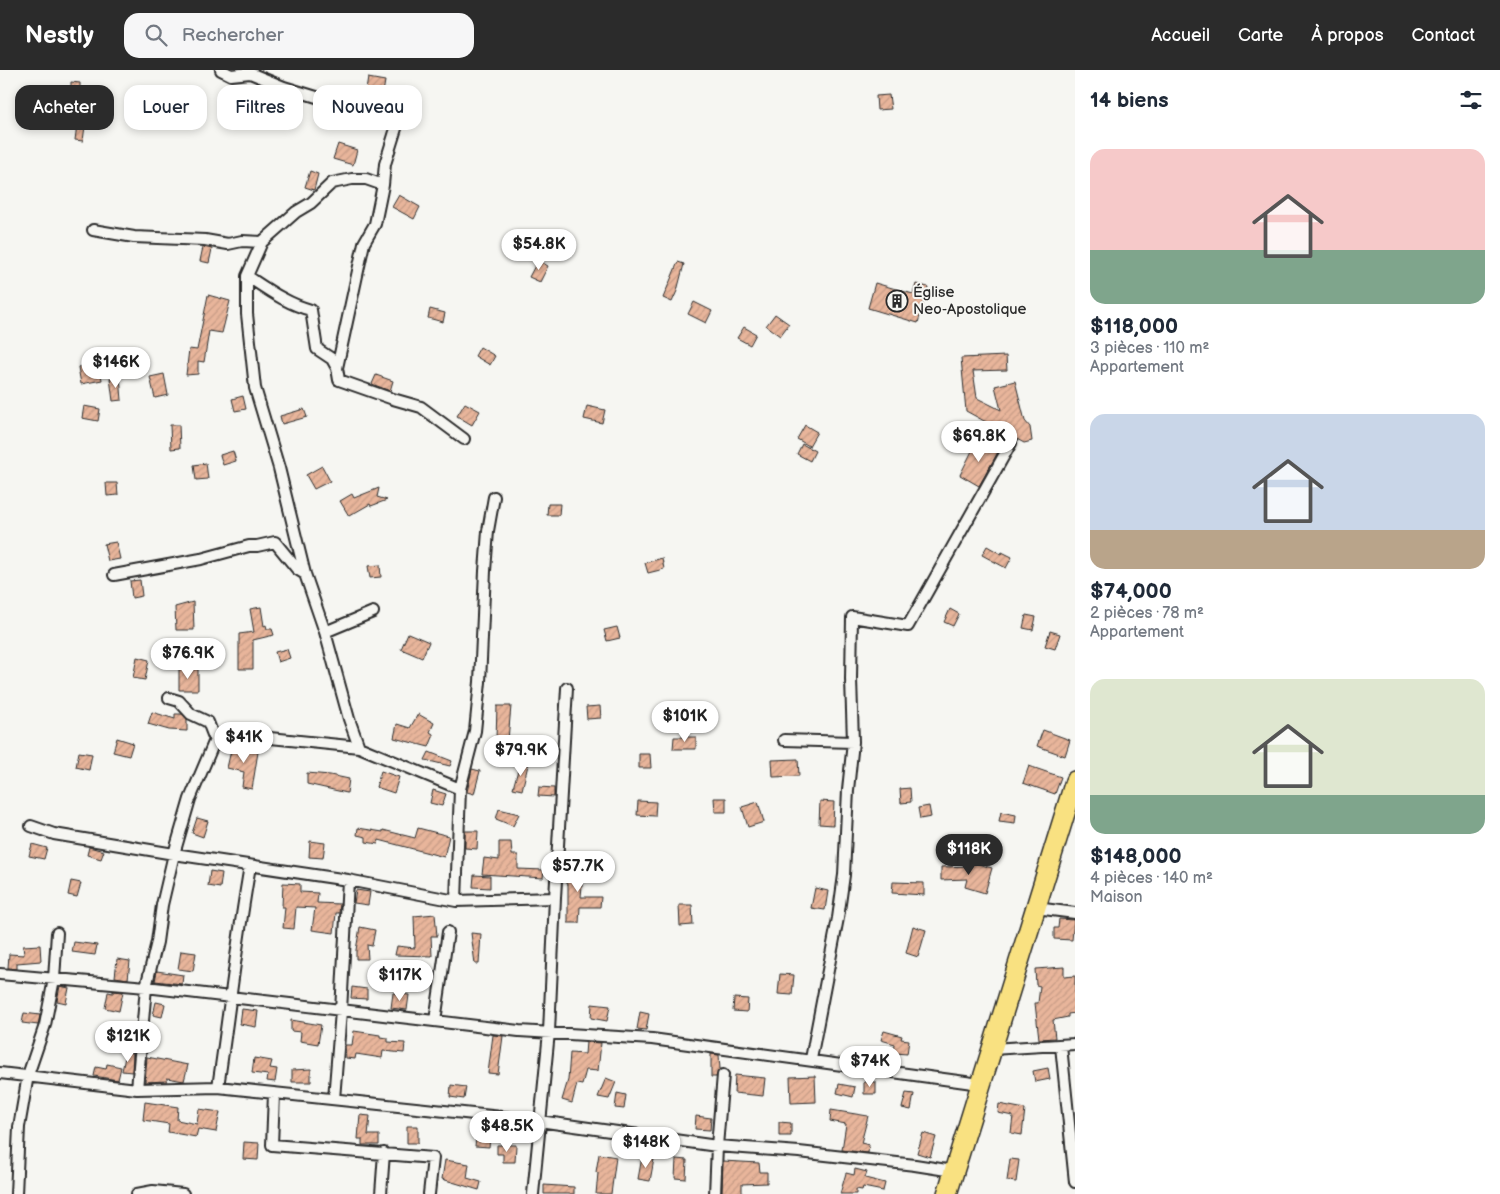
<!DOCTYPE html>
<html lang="fr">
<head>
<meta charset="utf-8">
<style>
  body { margin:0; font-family:"Balsamiq Sans",sans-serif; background:#f6f6f7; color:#1f2937; height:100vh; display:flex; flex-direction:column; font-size:19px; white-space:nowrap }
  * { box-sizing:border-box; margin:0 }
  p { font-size:16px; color:#747a83 }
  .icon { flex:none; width:28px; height:28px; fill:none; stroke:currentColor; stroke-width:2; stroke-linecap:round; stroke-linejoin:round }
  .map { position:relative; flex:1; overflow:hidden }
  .side { display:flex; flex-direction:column; background:#fff; width:425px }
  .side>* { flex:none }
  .hud { position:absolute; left:15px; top:15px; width:475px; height:45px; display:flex; gap:10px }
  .price { position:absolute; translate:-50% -42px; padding:0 11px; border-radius:18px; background:#fff; color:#222; font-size:16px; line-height:32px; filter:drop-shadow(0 1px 2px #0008) }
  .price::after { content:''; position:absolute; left:50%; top:30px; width:15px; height:11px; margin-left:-8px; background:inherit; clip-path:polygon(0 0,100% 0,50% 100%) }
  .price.current { background:#2b2b2b; color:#fff }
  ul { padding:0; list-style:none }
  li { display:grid; align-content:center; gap:10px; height:265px; padding:0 15px }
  li span { display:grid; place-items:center; height:155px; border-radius:15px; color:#555 }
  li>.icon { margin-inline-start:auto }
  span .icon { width:90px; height:90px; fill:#fffc; stroke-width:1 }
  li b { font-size:21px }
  h2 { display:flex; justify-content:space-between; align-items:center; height:60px; padding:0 15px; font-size:21px }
  .tag { padding:0 18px; border-radius:15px; background:#fff; box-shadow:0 2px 8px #0003; font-size:18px; line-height:45px }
  .tag.current { background:#2b2b2b; color:#fff }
  header { display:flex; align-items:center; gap:30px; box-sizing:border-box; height:70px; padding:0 25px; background:#2b2b2b; color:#fff }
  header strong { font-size:24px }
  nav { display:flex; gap:28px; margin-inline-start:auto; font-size:18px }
  .search { width:350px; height:45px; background:#f6f6f7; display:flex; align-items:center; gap:12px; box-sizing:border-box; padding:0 18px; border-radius:15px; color:#747a83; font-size:19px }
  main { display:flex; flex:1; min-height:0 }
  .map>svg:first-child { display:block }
  .building { fill:url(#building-hatch); stroke:#2b2b2b }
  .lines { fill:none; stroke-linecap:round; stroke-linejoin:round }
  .street-casing { stroke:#2b2b2b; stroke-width:14 }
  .highway-casing { stroke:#2b2b2b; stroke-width:22 }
  .street { stroke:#f6f6f2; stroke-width:10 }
  .highway { stroke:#f9e181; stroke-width:19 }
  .labels { text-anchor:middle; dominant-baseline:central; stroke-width:4; stroke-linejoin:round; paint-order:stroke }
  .poi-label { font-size:15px; fill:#2b2b2b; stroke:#f6f6f2; text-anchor:start }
</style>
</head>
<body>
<header>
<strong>Nestly</strong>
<div class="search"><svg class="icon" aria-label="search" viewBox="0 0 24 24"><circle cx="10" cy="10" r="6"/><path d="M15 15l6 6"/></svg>Rechercher</div>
<nav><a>Accueil</a><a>Carte</a><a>À propos</a><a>Contact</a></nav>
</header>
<main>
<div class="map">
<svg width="1075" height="1124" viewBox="0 0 1075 1124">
  <defs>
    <pattern id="building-hatch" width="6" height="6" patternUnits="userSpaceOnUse" patternTransform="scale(1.25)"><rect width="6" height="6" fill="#e8b59b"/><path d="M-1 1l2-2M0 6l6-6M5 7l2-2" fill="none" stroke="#c79c86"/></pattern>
  </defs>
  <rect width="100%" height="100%" fill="#f6f6f2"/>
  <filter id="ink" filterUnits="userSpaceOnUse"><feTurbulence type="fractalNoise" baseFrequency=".02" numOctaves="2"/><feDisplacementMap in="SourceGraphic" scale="10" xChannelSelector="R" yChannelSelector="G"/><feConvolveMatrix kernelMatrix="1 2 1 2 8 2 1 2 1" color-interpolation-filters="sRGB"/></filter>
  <g filter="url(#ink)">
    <path class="building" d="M368,8L385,11L383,23L366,20Z
      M71,12L80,13V32L71,31Z
      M889,25L891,39L877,40L876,26Z
      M79,40L87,41L83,71L75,70Z
      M338,74L357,80L353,95L333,89Z
      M310,101L318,104L314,120L305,117Z
      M399,125L420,137L414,149L392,137Z
      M203,177L212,179L209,193L200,191Z
      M538,190L548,196L540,212L529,207Z
      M678,192L684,194L677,221L672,232L663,228Z
      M875,213L913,224L916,214L928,217L918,253L868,238Z
      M208,225L230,231L222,263L209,261L204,292L198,291V304L186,305L189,279L197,280Z
      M694,232L712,241L706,253L688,244Z
      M430,239L445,243L443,252L428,248Z
      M775,244L789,254L780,266L766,256Z
      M744,257L756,264L750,275L737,268Z
      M480,277L495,286L490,295L475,286Z
      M1006,286L1007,300L973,301L977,328L1001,340L995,316L1015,311L1025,351L1030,357L1032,371L1024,373L966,341L961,288Z
      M99,294L102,310L81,314L78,297Z
      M164,304L168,325L155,328L150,307Z
      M376,305L393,311L390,321L372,314Z
      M120,307L122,330L113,331L110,308Z
      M243,326L246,339L235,341L232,329Z
      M465,333L480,341L472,355L457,346Z
      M84,336L100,339L98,351L82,348Z
      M587,336L605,340L602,353L584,349Z
      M304,339L307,347L282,354L280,346Z
      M170,355H179L180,378L171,379Z
      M805,355L817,362L809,376L797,369Z
      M977,371L998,382L979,416L960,405Z
      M802,374L815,381L810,391L797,384Z
      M233,381L236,391L223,395L220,385Z
      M206,393L208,409L196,410L194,395Z
      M322,396L330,411L314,419L306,405Z
      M106,413H117L118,425L107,426Z
      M379,418L377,427L387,430L371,436L370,434L349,446L340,431L352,424L354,428Z
      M548,434H560L559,445H547Z
      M116,472L120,489L108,491L104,474Z
      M987,476L1001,484L1002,482L1012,487L1006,498L982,485Z
      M662,488L664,499L648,503L645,493Z
      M380,495L381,507L370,508L368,496Z
      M140,510L142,526L132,528L130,511Z
      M193,532L194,560H176L175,537Z
      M261,537L264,556L266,555L267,559H272L274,565L253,570V599H239V564L254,562L250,539Z
      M950,539L959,544L953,556L944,552Z
      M1026,545L1036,547L1033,560L1023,558Z
      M617,557L620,568L607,571L604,560Z
      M1050,561L1060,564L1055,579L1045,576Z
      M408,563L429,572L422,588L401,579Z
      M287,579L290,588L278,592L275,582Z
      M137,587L149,590L145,610L133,608Z
      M179,599H198V620H179Z
      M497,636H511L508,670L496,669Z
      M600,636L601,648L587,649L586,637Z
      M152,642L175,649V644H182L187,649V661L169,660L148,654Z
      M418,644L434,653L430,662L433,664V667L429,677L394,668L397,654L410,658Z
      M1043,660L1070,670L1065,686L1037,676Z
      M674,667H696V679H673Z
      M117,668L133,673L129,686L113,682Z
      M537,670L553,672L551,688L535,686Z
      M232,676L258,682L252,719L242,717L244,702L227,698Z
      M79,682L92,684L89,700L76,697Z
      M429,682L452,691L450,696L425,690Z
      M639,684H650L651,698H639Z
      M798,689L799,706L773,707L772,690Z
      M520,693L528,695L522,720L513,718Z
      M1029,696L1061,707L1055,724L1023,713Z
      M472,699L480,701L474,724L467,722Z
      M381,701L399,707L394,723L376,717Z
      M307,703L330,705L349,709L347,723L307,714Z
      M539,717L554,718V727L538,726Z
      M910,718L911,732L901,733L900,719Z
      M433,720L446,724L442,736L430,733Z
      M714,728H726V742H715Z
      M638,731L656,732L655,746L637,745Z
      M820,731L834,732L833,755L819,754Z
      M758,732L764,752L748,757L742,737Z
      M929,736L931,747L920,749L918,738Z
      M499,739L519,744L513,756L496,749Z
      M1001,742L1016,745L1015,753L999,751Z
      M197,748L208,751L203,767L192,763Z
      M358,758L383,762V760L415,768L418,758L449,766L444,787L379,770L378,774L366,772V767L357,765Z
      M465,761H478L477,779L465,778Z
      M310,771L325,773L323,788L309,787Z
      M499,772H511L512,785H518V799L544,800L543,808L482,804L484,788L499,790Z
      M32,774L47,778L44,789L29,786Z
      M89,777L104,781L101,789L87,785Z
      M569,791L584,792L581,827H601L600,837H580L579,853H568V814H567Z
      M972,792L992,798L985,823L965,817L967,809L941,810V797L971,796Z
      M210,801L222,803L220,818L208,816Z
      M474,805L490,806V818L473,817Z
      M71,811L81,813L77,827L68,825Z
      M893,812L924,813V825L892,823Z
      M283,813L300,814V822L318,823L317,833L340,834L339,843H336L334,863L312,860L315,838L296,837L294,859L283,858L285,837H282Z
      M815,818L828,821L825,840L811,838Z
      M356,820L370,822L368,835L354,833Z
      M679,835H692L693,855L680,856Z
      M435,844L437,866H431L432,886L395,885L397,876L415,878L414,846Z
      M1059,849L1074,850L1072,870L1054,869V858H1058Z
      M913,856L926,860L918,887L906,883Z
      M360,857L375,860L372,876L367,875L368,889H356V880Z
      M471,863L481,864L479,894H475Z
      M74,872L97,875L95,885L72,882Z
      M40,875L41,891L17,893V899L8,898L9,884L24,885L23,876Z
      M181,881L196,883L193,901L178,899Z
      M117,889L130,891L128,909L115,907Z
      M1064,897V907L1075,906V943L1068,944V947L1053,950L1055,968L1039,969L1035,933H1038L1040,916L1036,915L1035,899Z
      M157,901L183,905L182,914L155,911Z
      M780,904L794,905L792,925L778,924Z
      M60,916L69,918L66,933L57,931Z
      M352,917L367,919V929L351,928Z
      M113,921L123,922L119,941L105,938L108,922L113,923Z
      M393,923L409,925L407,940L391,938Z
      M734,928L748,929L747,942L733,941Z
      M156,932L165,934L162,947L153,945Z
      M592,934L610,936L607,951L591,948Z
      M242,939L258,941L256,957L240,954Z
      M640,942L649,944L646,960L637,959Z
      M24,943L40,945L38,955L22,953Z
      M291,950L321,955L318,974L300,971L301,962L291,961Z
      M354,961L380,965V967L388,968V972L405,973L404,983L383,981L382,988L356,984L355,989L346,988L345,975H352Z
      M884,961L902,966L901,969L909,970L907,984L894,983L895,974L881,970Z
      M493,965L503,966L498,1004L488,1003Z
      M586,972L601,973L598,1001L586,1000L582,1015L577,1014L572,1033L562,1030L568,1010L570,983L585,984Z
      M126,982L133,983L132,1002L122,1001Z
      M711,984L719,985L720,999L716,1007H711Z
      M147,987L188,995L184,1011L167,1008V1011L145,1012Z
      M254,988L272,991L270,998L277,999L275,1012L267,1011L268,1005L252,1003Z
      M107,994L121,997L118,1010L94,1006L96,997L106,999Z
      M1048,998L1050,1009L1035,1012L1033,1001Z
      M311,999V1012H292V1000Z
      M735,1005L765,1008L763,1026L734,1023Z
      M815,1006L816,1032L791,1033L790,1007Z
      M606,1008L616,1012L609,1029L598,1027Z
      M864,1012H876V1024H864Z
      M839,1014L855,1017L853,1027L837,1023Z
      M451,1015L466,1017L464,1029L450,1027Z
      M617,1023L626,1025L624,1039L615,1038Z
      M906,1023L914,1024L911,1040L902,1038Z
      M145,1032L178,1037L177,1050L197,1054L199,1039L220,1042L216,1062L198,1059L196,1067L168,1062L169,1054L143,1050Z
      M999,1034L1025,1039L1022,1065L1011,1063L1013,1046L998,1043Z
      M831,1040L868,1046L861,1073L869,1075L868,1083L842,1080L846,1054L830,1051Z
      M360,1045L370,1046L368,1065H379V1075H362V1069H358Z
      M696,1046L711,1048L710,1060L695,1059Z
      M779,1052L791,1053V1066H779Z
      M407,1056H418V1073H407Z
      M491,1058L489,1077L475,1076L477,1059Z
      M923,1063L936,1067L930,1087L917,1083Z
      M244,1072L259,1073L258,1090L243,1089Z
      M497,1075H516L515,1092H503V1084H497Z
      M599,1084L616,1087L611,1124H596L598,1103L596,1102Z
      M642,1087L654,1089L650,1111L638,1109Z
      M676,1089L687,1090L686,1109L675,1108Z
      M1010,1089L1019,1090L1016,1112L1007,1111Z
      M445,1090L469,1094L467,1108L481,1112L479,1120L442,1109Z
      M723,1091L759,1093L760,1102H767V1113L742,1114V1124H722Z
      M855,1099L867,1102L865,1108L885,1113L883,1121L863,1117L862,1120L856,1119V1124H840L846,1103L854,1105Z
      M544,1115L574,1117V1124H544Z"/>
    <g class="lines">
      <g class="street-casing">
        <path id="street" d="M221,0L231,5L250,3L284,17L398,52L385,94L383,115L375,154L364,173L337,298L339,310L393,329L421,337L464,369
          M383,115L366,109H352L332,113L311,133L296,142L262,172L247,206V244L255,318L279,398L305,504L325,562L349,649L359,677L460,719
          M93,160L134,167L205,170L228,174L242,171L262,172
          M247,206C267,219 287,234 311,240L317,279L332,289L337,298
          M114,505L201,489L249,476H257L275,472L297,499L305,504
          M325,562L373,542
          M169,628L179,631L191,644L208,652L215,670L230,664L359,677
          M784,670L853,672
          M31,756L54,764L174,784L348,810L456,831L555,828
          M456,831L460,719L475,661L480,612L485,501L488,461L494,427
          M1036,838L1075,843
          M0,904L146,917L519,961L652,969L980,1014
          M435,951L448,862
          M1061,976L1075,1112
          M992,979L1075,974
          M811,989L838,848L844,805L848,720L853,672L851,609L852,547L908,556L1011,373
          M0,1003L137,1019L218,1017L539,1051L717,1076L799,1082L915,1095L953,1101
          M218,1017C229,943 237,869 250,796
          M137,1019L146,917L157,872L162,835L174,784L190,729L215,670
          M274,1024L272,1075L433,1088L429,1124
          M334,1029L341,941L348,810
          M16,1124L19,1057L28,1005L45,955L54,909L57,863
          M137,1124L153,1121L183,1124
          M381,1124L384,1083
          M533,1124L549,962L555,828L567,618
          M715,1124L717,1076L723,1005"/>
      </g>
      <g class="highway-casing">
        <path id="highway" d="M947,1124L1075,711"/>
      </g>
      <use href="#street" class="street"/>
      <use href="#highway" class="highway"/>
    </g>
  </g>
  <defs>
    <g id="building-ring" transform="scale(1.125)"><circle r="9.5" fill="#f6f6f2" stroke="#2b2b2b" stroke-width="1.5"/><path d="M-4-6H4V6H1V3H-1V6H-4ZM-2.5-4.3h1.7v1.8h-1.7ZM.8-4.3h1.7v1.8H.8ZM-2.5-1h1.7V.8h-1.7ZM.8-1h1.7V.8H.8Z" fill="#2b2b2b"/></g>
  </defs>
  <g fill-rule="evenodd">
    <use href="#building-ring" x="897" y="231"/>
  </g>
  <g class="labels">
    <g class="poi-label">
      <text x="913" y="222">Église<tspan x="913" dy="17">Neo-Apostolique</tspan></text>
    </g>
  </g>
</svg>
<b class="price" style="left:539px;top:201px">$54.8K</b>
<b class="price" style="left:116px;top:319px">$146K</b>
<b class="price" style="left:979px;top:393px">$69.8K</b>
<b class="price" style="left:188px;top:610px">$76.9K</b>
<b class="price" style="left:685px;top:673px">$101K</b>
<b class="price" style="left:244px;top:694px">$41K</b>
<b class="price" style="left:521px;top:707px">$79.9K</b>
<b class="price current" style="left:969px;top:806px">$118K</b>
<b class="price" style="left:578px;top:823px">$57.7K</b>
<b class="price" style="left:400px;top:932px">$117K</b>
<b class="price" style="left:128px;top:993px">$121K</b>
<b class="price" style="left:870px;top:1018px">$74K</b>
<b class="price" style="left:507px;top:1083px">$48.5K</b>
<b class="price" style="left:646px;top:1099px">$148K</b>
<div class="hud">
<a class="tag current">Acheter</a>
<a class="tag">Louer</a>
<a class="tag">Filtres</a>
<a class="tag">Nouveau</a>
</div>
</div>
<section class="side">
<h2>14 biens<svg class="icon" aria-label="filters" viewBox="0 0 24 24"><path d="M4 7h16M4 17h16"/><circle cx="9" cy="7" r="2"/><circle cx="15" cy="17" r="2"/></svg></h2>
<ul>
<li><span style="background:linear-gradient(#f6c9c9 65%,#7fa58c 0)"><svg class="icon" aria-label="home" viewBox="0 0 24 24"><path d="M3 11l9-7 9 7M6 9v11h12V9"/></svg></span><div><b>$118,000</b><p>3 pièces · 110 m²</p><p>Appartement</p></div></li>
<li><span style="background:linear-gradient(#c9d6e8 75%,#b9a48a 0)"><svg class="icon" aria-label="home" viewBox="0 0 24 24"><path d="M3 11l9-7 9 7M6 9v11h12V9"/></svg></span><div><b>$74,000</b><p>2 pièces · 78 m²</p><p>Appartement</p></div></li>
<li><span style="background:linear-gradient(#dfe7d0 75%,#7fa58c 0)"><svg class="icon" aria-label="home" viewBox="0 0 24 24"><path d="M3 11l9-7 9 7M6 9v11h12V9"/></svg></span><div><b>$148,000</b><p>4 pièces · 140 m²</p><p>Maison</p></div></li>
</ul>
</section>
</main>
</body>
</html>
